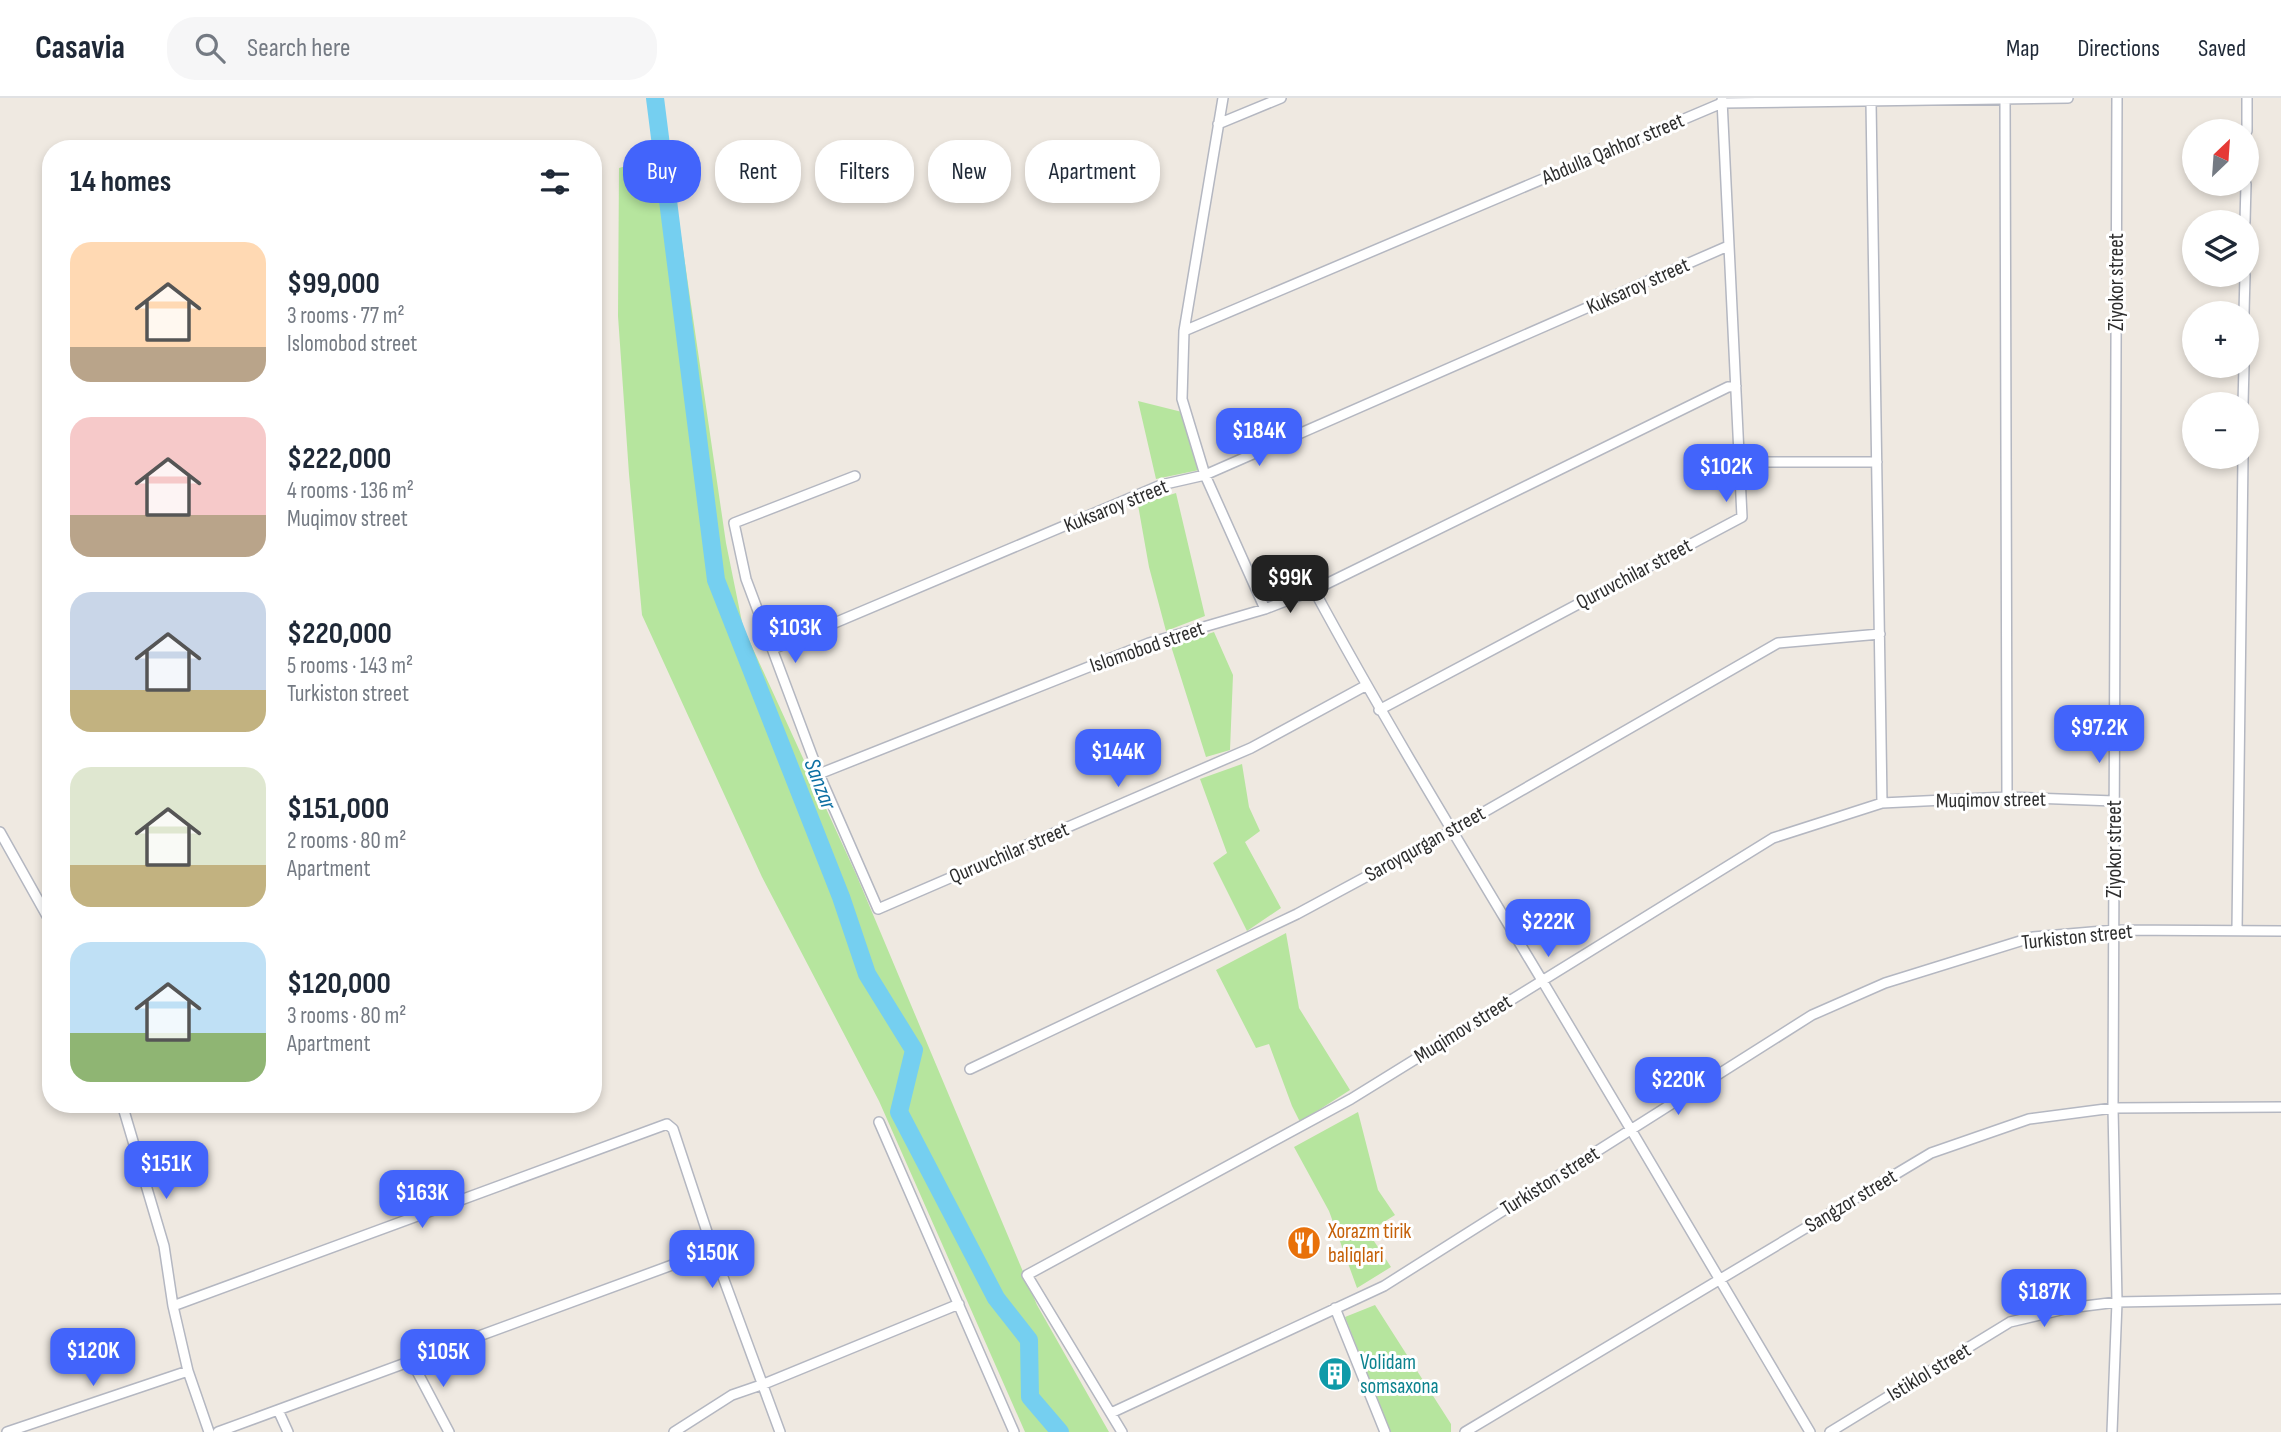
<!DOCTYPE html>
<html lang="en">
<head>
<meta charset="utf-8">
<style>
  body { margin:0; font-family:"Sofia Sans Condensed",sans-serif; background:#f6f6f7; color:#1f2937; height:100vh; display:flex; flex-direction:column; font-size:26px; white-space:nowrap }
  * { box-sizing:border-box; margin:0 }
  p { font-size:23px; color:#747a83 }
  .icon { flex:none; width:38px; height:38px; fill:none; stroke:currentColor; stroke-width:2; stroke-linecap:round; stroke-linejoin:round }
  .map { position:relative; flex:1; overflow:hidden }
  .details { position:absolute; left:42px; top:42px; width:560px; height:973px; display:flex; flex-direction:column; background:#fff; border-radius:28px; box-shadow:0 4px 10px #0003 }
  .details>* { flex:none }
  .banner { position:absolute; left:623px; top:42px; width:665px; height:63px; display:flex; gap:14px }
  .needle { width:46px; rotate:25deg }
  .controls { position:absolute; left:2182px; top:21px; display:grid; gap:14px }
  .controls a { display:grid; place-items:center; width:77px; height:77px; border-radius:50%; background:#fff; box-shadow:0 4px 10px #0003; font-size:35px }
  .price { position:absolute; translate:-50% -60px; padding:0 16px; border-radius:14px; background:#4264fb; color:#fff; font-size:23px; line-height:46px; filter:drop-shadow(0 2px 4px #0008) }
  .price::after { content:''; position:absolute; left:50%; top:42px; width:21px; height:16px; margin-left:-10px; background:inherit; clip-path:polygon(0 0,100% 0,50% 100%) }
  .price.active { background:#222; color:#fff }
  ul { padding:0; list-style:none }
  li { display:flex; align-items:center; gap:21px; height:175px; padding:0 28px }
  li span { display:grid; place-items:center; flex:none; width:196px; height:140px; border-radius:21px; color:#555 }
  li>.icon { margin-inline-start:auto }
  span .icon { width:84px; height:84px; fill:#fffc; stroke-width:1 }
  li b { font-size:30px }
  h2 { display:flex; justify-content:space-between; align-items:center; height:84px; padding:0 28px; font-size:30px }
  .tag { padding:0 24px; border-radius:28px; background:#fff; box-shadow:0 4px 10px #0003; font-size:24px; line-height:63px }
  .tag.active { background:#4264fb; color:#fff }
  header { display:flex; align-items:center; gap:42px; box-sizing:border-box; height:98px; padding:0 35px; background:#fff; border-bottom:2px solid #e0e1e3 }
  header strong { font-size:33px }
  nav { display:flex; gap:38px; margin-inline-start:auto; font-size:24px }
  .search { width:490px; height:63px; background:#f6f6f7; display:flex; align-items:center; gap:18px; box-sizing:border-box; padding:0 24px; border-radius:28px; color:#747a83; font-size:26px }
  .map>svg:first-child { display:block }
  .green { fill:#b6e59e }
  .lines { fill:none; stroke-linecap:round; stroke-linejoin:round }
  .river { stroke:#75cff0; stroke-width:18 }
  .street-casing { stroke:#b4b7c1; stroke-width:12 }
  .street { stroke:#fff; stroke-width:9 }
  .labels { text-anchor:middle; dominant-baseline:central; stroke-width:6; stroke-linejoin:round; paint-order:stroke }
  .street-label { font-size:21px; fill:#2e2e2e; stroke:#fff }
  .food-label { font-size:21px; fill:#c56008; stroke:#fff; text-anchor:start }
  .culture-label { font-size:21px; fill:#0d838f; stroke:#fff; text-anchor:start }
  .water-label { font-size:23px; font-style:italic; fill:#0d6fa3; stroke:#fff }
</style>
</head>
<body>
<header>
<strong>Casavia</strong>
<div class="search"><svg class="icon" aria-label="search" viewBox="0 0 24 24"><circle cx="10" cy="10" r="6"/><path d="M15 15l6 6"/></svg>Search here</div>
<nav><a>Map</a><a>Directions</a><a>Saved</a></nav>
</header>
<div class="map">
<svg width="2281" height="1334" viewBox="0 0 2281 1334">
  <rect width="100%" height="100%" fill="#efe9e1"/>
  <path class="green" d="M669,56L726,445L743,529L856,776L1037,1207L1109,1334H1025L879,1003L762,779L642,517L629,376L618,218L619,70Z
    M1138,303L1182,314L1199,372L1156,381Z
    M1176,395L1205,518L1166,533L1149,469L1138,407Z
    M1214,534L1233,577L1230,652L1206,659L1171,548Z
    M1242,666L1249,709L1260,733L1245,744L1281,810L1247,833L1213,765L1227,755L1200,681Z
    M1286,835L1299,910L1350,992L1300,1024L1292,1008L1269,946L1256,950L1216,872Z
    M1358,1014L1378,1092L1395,1117L1368,1134L1391,1169L1357,1190L1329,1113L1294,1049Z
    M1375,1207L1451,1326V1334H1390L1345,1219Z"/>
  <g class="lines">
    <path class="river" d="M655,0L716,482L841,799L867,876L914,952L899,1014L996,1200L1029,1242L1030,1299L1060,1334"/>
    <g class="street-casing">
      <path id="street" d="M1223,0L1184,233L1182,301L1205,377L1265,511
        M2005,1L2007,699
        M1871,4L1882,705
        M1218,26L1281,0
        M2247,33V0
        M2245,124L2246,86
        M2244,215L2245,177
        M1184,233L1722,5L2068,0
        M2243,306L2244,268
        M1739,364H1877
        M855,378L734,425L746,481L819,676L878,811L1251,650L1365,588
        M1314,492C1386,625 1465,754 1543,884C1632,1034 1722,1183 1810,1334
        M773,551L1161,387L1205,377L1728,148
        M1379,612L1742,419L1722,2
        M819,676L1149,545L1265,511L1314,492L1728,289L1736,288
        M0,734L51,825
        M2237,832L2243,359
        M970,971L1297,816L1451,733L1778,545L1880,536
        M122,1006L164,1148L173,1208L188,1273L209,1334
        M879,1024L1014,1334
        M173,1208L667,1026L673,1031L713,1152L780,1334
        M1335,1210L1385,1334
        M411,1262L449,1334
        M278,1312L288,1334
        M1111,1315L1384,1188L1812,917L1885,885L2033,839L2115,832L2281,833
        M7,1334L188,1273
        M218,1334L713,1152
        M674,1334L732,1297L764,1286L959,1206
        M1122,1334L1027,1177L1351,1001L1773,740L1882,705L2007,699L2114,703
        M1465,1334L1931,1055L2029,1021L2113,1010L2281,1009
        M1830,1334L2010,1224L2069,1210L2117,1204L2281,1201
        M2112,1334L2117,1204L2113,1010L2117,0"/>
    </g>
    <use href="#street" class="street"/>
  </g>
  <defs>
    <g id="restaurant-disc" transform="scale(1.75)"><circle r="9.5" fill="#e8710a" stroke="#fff"/><path d="M-5-6h1v4h1v-4h1v4h1v-4h1v5L-1.5 .5V6h-2V.5L-5-1ZM5-6V6H3V1.5H1.5Q1.5-4 5-6Z" fill="#fff"/></g>
    <g id="building-disc" transform="scale(1.75)"><circle r="9.5" fill="#0f9aa8" stroke="#fff"/><path d="M-4-6H4V6H1V3H-1V6H-4ZM-2.5-4.3h1.7v1.8h-1.7ZM.8-4.3h1.7v1.8H.8ZM-2.5-1h1.7V.8h-1.7ZM.8-1h1.7V.8H.8Z" fill="#fff"/></g>
  </defs>
  <g fill-rule="evenodd">
    <use href="#restaurant-disc" x="1304" y="1145"/>
    <use href="#building-disc" x="1335" y="1276"/>
  </g>
  <g class="labels">
    <g class="street-label">
      <text transform="translate(1613 51) rotate(-23)">Abdulla Qahhor street</text>
      <text transform="translate(2116 184) rotate(-90)">Ziyokor street</text>
      <text transform="translate(1638 188) rotate(-24)">Kuksaroy street</text>
      <text transform="translate(1116 408) rotate(-22)">Kuksaroy street</text>
      <text transform="translate(1634 476) rotate(-28)">Quruvchilar street</text>
      <text transform="translate(1147 549) rotate(-19)">Islomobod street</text>
      <text transform="translate(1991 702) rotate(-1)">Muqimov street</text>
      <text transform="translate(1425 746) rotate(-29)">Saroyqurgan street</text>
      <text transform="translate(2114 751) rotate(-90)">Ziyokor street</text>
      <text transform="translate(1009 755) rotate(-23)">Quruvchilar street</text>
      <text transform="translate(2077 839) rotate(-6)">Turkiston street</text>
      <text transform="translate(1463 931) rotate(-32)">Muqimov street</text>
      <text transform="translate(1550 1083) rotate(-32)">Turkiston street</text>
      <text transform="translate(1851 1103) rotate(-31)">Sangzor street</text>
      <text transform="translate(1929 1274) rotate(-31)">Istiklol street</text>
    </g>
    <g class="food-label">
      <text x="1328" y="1133">Xorazm tirik<tspan x="1328" dy="24">baliqlari</tspan></text>
    </g>
    <g class="culture-label">
      <text x="1360" y="1264">Volidam<tspan x="1360" dy="24">somsaxona</tspan></text>
    </g>
    <g class="water-label">
      <text transform="translate(820 686) rotate(69)">Sanzar</text>
    </g>
  </g>
</svg>
<div class="controls">
<a><svg class="needle" viewBox="-14 -14 28 28"><path d="M0-13l5 13h-10z" fill="#e53935"/><path d="M0 13l5-13h-10z" fill="#747a83"/></svg></a>
<a><svg class="icon" aria-label="layers" viewBox="0 0 24 24"><path d="M12 4l9 5-9 5-9-5zM3 14l9 5 9-5"/></svg></a>
<a>+</a>
<a>−</a>
</div>
<b class="price" style="left:1259px;top:370px">$184K</b>
<b class="price" style="left:1726px;top:406px">$102K</b>
<b class="price active" style="left:1290px;top:517px">$99K</b>
<b class="price" style="left:795px;top:567px">$103K</b>
<b class="price" style="left:2099px;top:667px">$97.2K</b>
<b class="price" style="left:1118px;top:691px">$144K</b>
<b class="price" style="left:1548px;top:861px">$222K</b>
<b class="price" style="left:1678px;top:1019px">$220K</b>
<b class="price" style="left:166px;top:1103px">$151K</b>
<b class="price" style="left:422px;top:1132px">$163K</b>
<b class="price" style="left:712px;top:1192px">$150K</b>
<b class="price" style="left:2044px;top:1231px">$187K</b>
<b class="price" style="left:93px;top:1290px">$120K</b>
<b class="price" style="left:443px;top:1291px">$105K</b>
<div class="banner">
<a class="tag active">Buy</a>
<a class="tag">Rent</a>
<a class="tag">Filters</a>
<a class="tag">New</a>
<a class="tag">Apartment</a>
</div>
<section class="details">
<h2>14 homes<svg class="icon" aria-label="filters" viewBox="0 0 24 24"><path d="M4 7h16M4 17h16"/><circle cx="9" cy="7" r="2"/><circle cx="15" cy="17" r="2"/></svg></h2>
<ul>
<li><span style="background:linear-gradient(#ffd9b3 75%,#b9a48a 0)"><svg class="icon" aria-label="home" viewBox="0 0 24 24"><path d="M3 11l9-7 9 7M6 9v11h12V9"/></svg></span><div><b>$99,000</b><p>3 rooms · 77 m²</p><p>Islomobod street</p></div></li>
<li><span style="background:linear-gradient(#f6c9c9 70%,#b9a48a 0)"><svg class="icon" aria-label="home" viewBox="0 0 24 24"><path d="M3 11l9-7 9 7M6 9v11h12V9"/></svg></span><div><b>$222,000</b><p>4 rooms · 136 m²</p><p>Muqimov street</p></div></li>
<li><span style="background:linear-gradient(#c9d6e8 70%,#c2b280 0)"><svg class="icon" aria-label="home" viewBox="0 0 24 24"><path d="M3 11l9-7 9 7M6 9v11h12V9"/></svg></span><div><b>$220,000</b><p>5 rooms · 143 m²</p><p>Turkiston street</p></div></li>
<li><span style="background:linear-gradient(#dfe7d0 70%,#c2b280 0)"><svg class="icon" aria-label="home" viewBox="0 0 24 24"><path d="M3 11l9-7 9 7M6 9v11h12V9"/></svg></span><div><b>$151,000</b><p>2 rooms · 80 m²</p><p>Apartment</p></div></li>
<li><span style="background:linear-gradient(#bfe0f5 65%,#8fb573 0)"><svg class="icon" aria-label="home" viewBox="0 0 24 24"><path d="M3 11l9-7 9 7M6 9v11h12V9"/></svg></span><div><b>$120,000</b><p>3 rooms · 80 m²</p><p>Apartment</p></div></li>
</ul>
</section>
</div>
</body>
</html>
